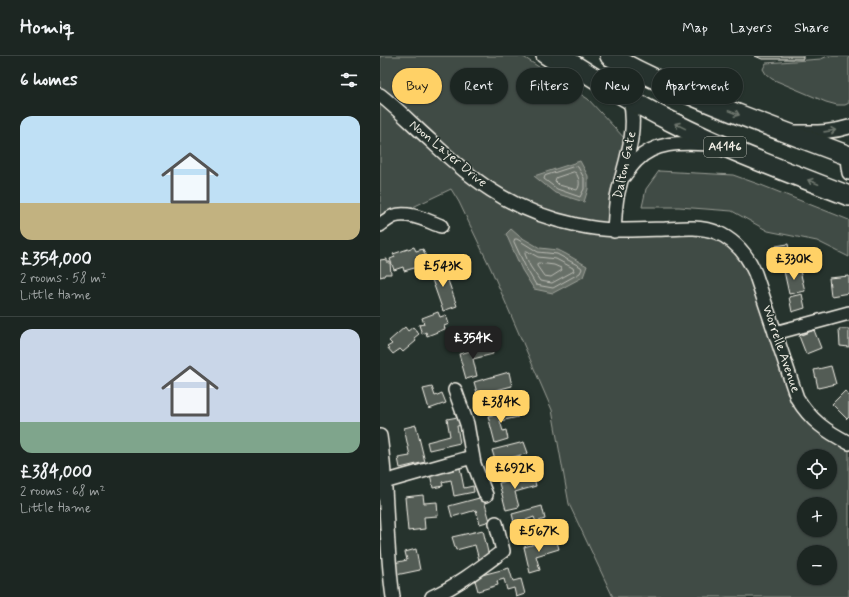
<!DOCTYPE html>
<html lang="en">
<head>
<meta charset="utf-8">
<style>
  body { margin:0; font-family:Mynerve,sans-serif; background:#252e2a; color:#f1f3f6; height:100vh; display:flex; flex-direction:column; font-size:15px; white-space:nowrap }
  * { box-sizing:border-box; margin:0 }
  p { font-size:13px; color:#a0a5a5 }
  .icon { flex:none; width:22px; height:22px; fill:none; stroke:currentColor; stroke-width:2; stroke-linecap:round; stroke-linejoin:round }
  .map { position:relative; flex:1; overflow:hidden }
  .details { display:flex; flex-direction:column; background:#1c2622; width:380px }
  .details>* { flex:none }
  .top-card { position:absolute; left:12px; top:12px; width:380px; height:36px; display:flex; gap:8px }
  .controls { position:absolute; left:417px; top:393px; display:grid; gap:8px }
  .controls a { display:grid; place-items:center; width:40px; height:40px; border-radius:50%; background:#1c2622; box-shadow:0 1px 3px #0004,0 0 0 1px #3a4340; font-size:20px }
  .price { position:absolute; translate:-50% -34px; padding:0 9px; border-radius:8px; background:#ffd166; color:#111; font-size:13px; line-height:26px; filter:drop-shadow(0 1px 2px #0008) }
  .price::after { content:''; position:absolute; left:50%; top:24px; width:12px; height:9px; margin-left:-6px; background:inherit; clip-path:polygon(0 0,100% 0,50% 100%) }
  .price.current { background:#222; color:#fff }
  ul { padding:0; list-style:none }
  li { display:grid; align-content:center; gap:8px; height:212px; padding:0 20px }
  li+li { border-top:1px solid #3a4340 }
  li span { display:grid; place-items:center; height:124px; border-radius:12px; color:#555 }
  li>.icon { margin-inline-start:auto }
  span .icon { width:72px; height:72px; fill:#fffc; stroke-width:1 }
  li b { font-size:17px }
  h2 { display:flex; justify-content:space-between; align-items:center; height:48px; padding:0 20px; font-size:17px }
  .pill { padding:0 14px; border-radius:18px; background:#1c2622; box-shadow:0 1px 3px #0004,0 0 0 1px #3a4340; font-size:14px; line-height:36px }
  .pill.current { background:#ffd166; color:#111 }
  header { display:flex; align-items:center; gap:24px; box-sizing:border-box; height:56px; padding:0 20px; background:#1c2622; border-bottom:1px solid #3a4340 }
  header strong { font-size:19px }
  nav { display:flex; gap:22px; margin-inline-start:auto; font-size:14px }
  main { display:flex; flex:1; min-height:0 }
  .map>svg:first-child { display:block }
  .green { fill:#414b45; stroke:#9a9e96; fill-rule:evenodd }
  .water { fill:#676f68; stroke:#9fa39b }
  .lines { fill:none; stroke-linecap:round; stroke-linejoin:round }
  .shore { stroke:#bcbdb5; stroke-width:1 }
  .building { fill:#525c55; stroke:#f4f1e8 }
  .minor-casing { stroke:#f4f1e8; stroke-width:16 }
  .highway-casing { stroke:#f4f1e8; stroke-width:22 }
  .minor { stroke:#26332d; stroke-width:13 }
  .highway { stroke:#26332d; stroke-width:19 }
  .oneway { stroke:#6e766e }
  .labels { text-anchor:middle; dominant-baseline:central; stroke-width:3; stroke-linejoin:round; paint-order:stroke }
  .shield { fill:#26332d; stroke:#b6b8b0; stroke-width:1 }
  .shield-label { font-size:12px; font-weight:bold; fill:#f4f1e8 }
  .street-label { font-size:13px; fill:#f4f1e8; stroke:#26332d }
</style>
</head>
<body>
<header>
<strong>Homiq</strong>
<nav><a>Map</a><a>Layers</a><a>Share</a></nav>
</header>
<main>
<section class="details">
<h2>6 homes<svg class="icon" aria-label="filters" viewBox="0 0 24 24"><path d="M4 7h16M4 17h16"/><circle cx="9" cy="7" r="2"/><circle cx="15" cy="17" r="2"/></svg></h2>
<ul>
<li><span style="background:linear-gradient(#bfe0f5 70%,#c2b280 0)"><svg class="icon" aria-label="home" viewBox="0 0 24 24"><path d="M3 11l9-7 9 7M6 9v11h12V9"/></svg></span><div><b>£354,000</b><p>2 rooms · 58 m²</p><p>Little Hame</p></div></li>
<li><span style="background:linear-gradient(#c9d6e8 75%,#7fa58c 0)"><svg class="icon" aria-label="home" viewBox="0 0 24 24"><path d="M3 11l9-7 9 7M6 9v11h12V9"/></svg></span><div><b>£384,000</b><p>2 rooms · 68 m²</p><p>Little Hame</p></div></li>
</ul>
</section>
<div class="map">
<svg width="469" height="541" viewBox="0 0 469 541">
  <rect width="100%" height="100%" fill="#26332d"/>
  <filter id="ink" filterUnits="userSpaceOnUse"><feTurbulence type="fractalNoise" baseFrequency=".025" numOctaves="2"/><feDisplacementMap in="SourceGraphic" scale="8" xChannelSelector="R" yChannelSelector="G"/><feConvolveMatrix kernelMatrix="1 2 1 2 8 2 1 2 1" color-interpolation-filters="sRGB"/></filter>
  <g filter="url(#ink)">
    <path class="green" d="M0,0H142L208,43L247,85L230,179L300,178L328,180L344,187L356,195L366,210L407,332L414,350L423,362L433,372L448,382L469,392V541H233L189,448L172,354L111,213L79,146L71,133L14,160L0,169ZM424,400H450V426H424ZM424,448H450V474H424ZM424,496H450V522H424Z
      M448,0H469V47L465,49H457L446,46L392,23L386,18L383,13L386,7L441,3Z
      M279,115L353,119L381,129L469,164V201L437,185L388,175L352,155L299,151H262L266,133Z"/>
    <path class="water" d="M200,105L208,120V133L204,146L175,137L154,120Z
      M131,173L139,180L160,192L178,194L186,198L207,210L203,221L173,237L154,233L142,214L126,178Z"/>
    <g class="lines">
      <path class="shore" d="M196,110L198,111L204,122V133L200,141L177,133L164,123L165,120Z
        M194,116L196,117C199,122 201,129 197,134L179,129L175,125L176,122Z
        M135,183H137L158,196L177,198L201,211L202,213L200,217L173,232L156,229L146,212L134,186Z
        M147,195L158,201L176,203L193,212L194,215L172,227L160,225L150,210L145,198V196Z
        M159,207L174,209L181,212L182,214L171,221L164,220L157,210V208Z"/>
    </g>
    <path class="building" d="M375,0H423V3H382Z
      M408,188L412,207L399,209L396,190Z
      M34,191L36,195L43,193L47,204L39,206L41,210L24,215L23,211L14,214L10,203L15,201L13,198Z
      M7,203V206H10L11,218H5L4,220L0,221V204Z
      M63,210L77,250L63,255L49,215Z
      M419,211L425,235L409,238L404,215Z
      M469,220V237L451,240L449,222Z
      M422,238L425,252L412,256L409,241Z
      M58,256L60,261L66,259L69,268L64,270L65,273L47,280L46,276L42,278L39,269L44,268L42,262Z
      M25,271L28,275L33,271L39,278L34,282L36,285L23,296L20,293L13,298L7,291L12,288L9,285Z
      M459,273H469V291L460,290Z
      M434,274L441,292L426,298L419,280Z
      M111,290L113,298L93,303L97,320L86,323L79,298Z
      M451,310L456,328L438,332L434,314Z
      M129,316L132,330L109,336L113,351L102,354L94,326Z
      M52,331L55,340L62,337L66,347L49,353L43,333Z
      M465,335L469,340V361L467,363L452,348Z
      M136,353L138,361L120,365L123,375L126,374L128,383L115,387L108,360Z
      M83,360L84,369L77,370L80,387L49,394L47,386L70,380L67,363Z
      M36,369L45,406L20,412L18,402L30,400L24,372Z
      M144,386L148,397L127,403L131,418L120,421L112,394Z
      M80,412L84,432L93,430L94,436L74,440L71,424L62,426L63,430L53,432L50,418Z
      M153,418L156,430L135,436L139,451L126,454L119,427Z
      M43,439L44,447L57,446L58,460L44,461L45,473L28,475L25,441Z
      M103,441L110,465L100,468L96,454L72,461L69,450Z
      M162,450L165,463L156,466L154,461L146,464L151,482L139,485L132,458Z
      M103,474L109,501L99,504L95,489L76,494L72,481Z
      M176,482L179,493L156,500L160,514L150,517L144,491Z
      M36,493L40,514L16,519L14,507L27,504L25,496Z
      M129,512L133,525L141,523L145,538L136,541L134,532L127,534L124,523L117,525L118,529L98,535L94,521Z"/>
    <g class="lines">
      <g class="minor-casing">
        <path id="minor" d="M163,0L188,16
          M0,39C18,53 33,69 50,84C69,102 89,120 111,134C137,151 167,163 197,169C228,176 255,174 285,173C302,172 320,170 336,176C355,184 367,198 375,217L417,342C431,365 446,375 469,387
          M416,76C435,76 450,77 469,71
          M469,97C466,103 468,110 469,117
          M244,120C248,115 252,109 256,105C276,84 305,87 331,88
          M0,169C4,166 9,162 14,160C29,155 47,165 61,170
          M234,175C235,163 235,152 237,141C244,108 258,78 250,44
          M395,277L469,257
          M75,334L87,368L94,408L106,439
          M0,380C8,433 5,488 13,541
          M4,426L92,401
          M52,541C78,529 100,512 123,495L116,467"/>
      </g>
      <g class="highway-casing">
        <path id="highway" d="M180,0C216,23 253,47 292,66C349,95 410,117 469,140
          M230,0C306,42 388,69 469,100"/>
      </g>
      <use href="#minor" class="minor"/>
      <use href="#highway" class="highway"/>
    </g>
    <defs><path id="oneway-shaft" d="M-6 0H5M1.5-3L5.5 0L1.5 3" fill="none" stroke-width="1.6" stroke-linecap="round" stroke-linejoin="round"/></defs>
    <g class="oneway">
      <use href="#oneway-shaft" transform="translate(354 57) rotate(21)"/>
      <use href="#oneway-shaft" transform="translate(300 70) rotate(-154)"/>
      <use href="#oneway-shaft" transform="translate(450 75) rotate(-8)"/>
      <use href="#oneway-shaft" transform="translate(433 126) rotate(-158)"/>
    </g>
  </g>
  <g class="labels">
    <rect class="shield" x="324" y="81" width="42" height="20" rx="3"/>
    <g class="shield-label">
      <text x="345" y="91">A4146</text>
    </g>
    <g class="street-label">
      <text transform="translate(68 98) rotate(40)">Noon Layer Drive</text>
      <text transform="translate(245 109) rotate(-78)">Dalton Gate</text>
      <text transform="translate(401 293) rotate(71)">Worrelle Avenue</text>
    </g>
  </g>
</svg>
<div class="controls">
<a><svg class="icon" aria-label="locate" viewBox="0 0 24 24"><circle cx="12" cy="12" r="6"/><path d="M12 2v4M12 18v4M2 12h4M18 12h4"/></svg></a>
<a>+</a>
<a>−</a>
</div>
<b class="price" style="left:414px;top:225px">£330K</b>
<b class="price" style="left:63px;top:232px">£543K</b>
<b class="price current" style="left:93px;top:304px">£354K</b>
<b class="price" style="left:121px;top:368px">£384K</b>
<b class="price" style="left:135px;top:434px">£692K</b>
<b class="price" style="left:159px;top:497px">£567K</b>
<div class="top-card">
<a class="pill current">Buy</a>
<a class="pill">Rent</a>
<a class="pill">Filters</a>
<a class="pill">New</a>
<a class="pill">Apartment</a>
</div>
</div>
</main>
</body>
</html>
